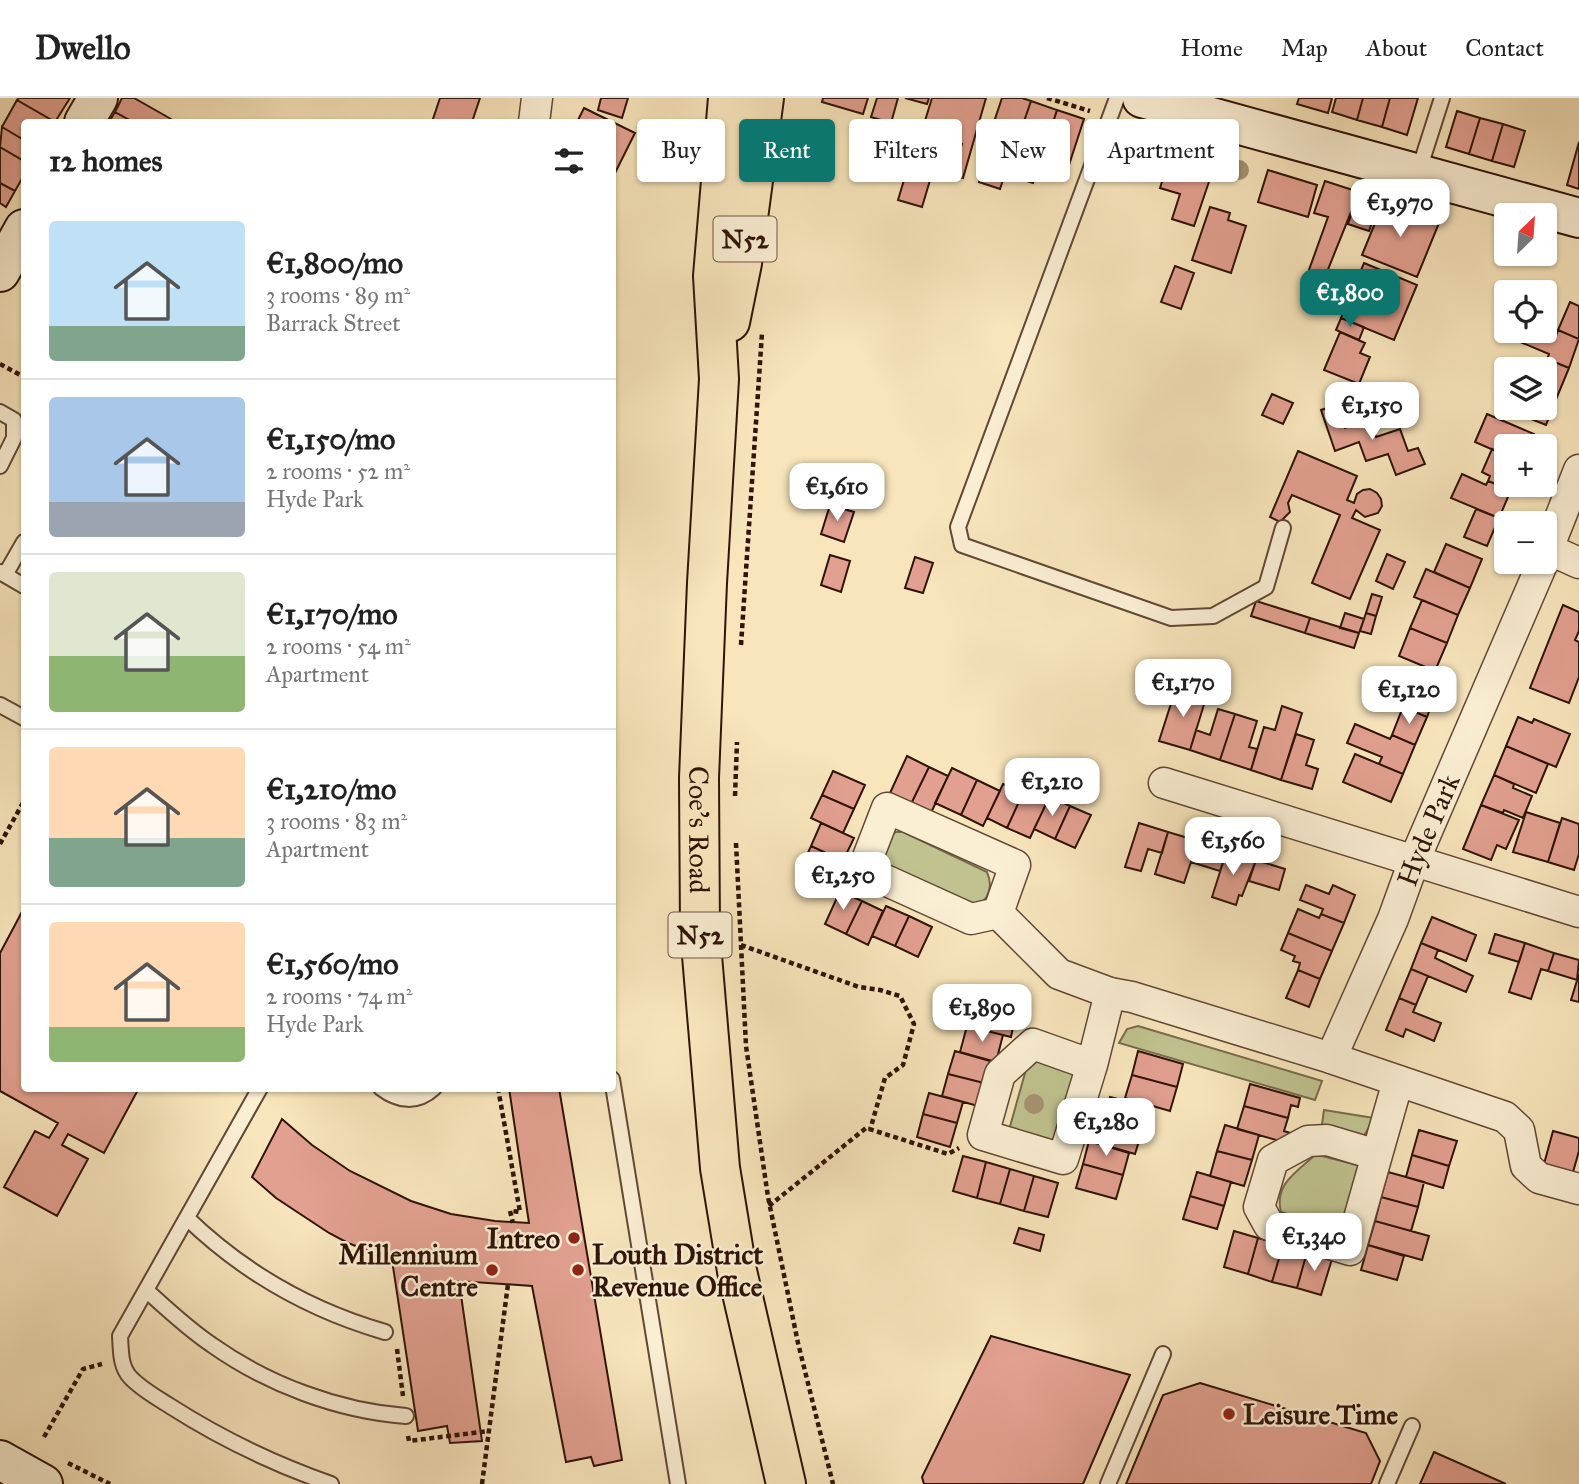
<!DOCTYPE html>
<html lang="en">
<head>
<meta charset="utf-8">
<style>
  body { margin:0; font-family:"IM FELL Great Primer",serif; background:#f6f6f6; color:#222; height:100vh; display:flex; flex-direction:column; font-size:26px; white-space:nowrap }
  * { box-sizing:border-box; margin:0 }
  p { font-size:23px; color:#767676 }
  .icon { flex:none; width:38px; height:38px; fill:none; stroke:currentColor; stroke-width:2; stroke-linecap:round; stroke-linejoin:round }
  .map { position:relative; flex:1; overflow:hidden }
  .sheet { position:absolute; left:21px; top:21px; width:595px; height:973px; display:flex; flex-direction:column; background:#fff; border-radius:7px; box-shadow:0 2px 5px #0004 }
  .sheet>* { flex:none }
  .top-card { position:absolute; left:637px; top:21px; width:665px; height:63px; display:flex; gap:14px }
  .needle { width:46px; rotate:25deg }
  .controls { position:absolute; left:1494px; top:105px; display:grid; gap:14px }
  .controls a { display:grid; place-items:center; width:63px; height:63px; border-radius:7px; background:#fff; box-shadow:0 2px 5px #0004; font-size:35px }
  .price { position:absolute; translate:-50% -60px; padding:0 16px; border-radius:14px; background:#fff; color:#222; font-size:23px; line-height:46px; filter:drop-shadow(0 2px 4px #0008) }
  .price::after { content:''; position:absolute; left:50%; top:42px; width:21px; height:16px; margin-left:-10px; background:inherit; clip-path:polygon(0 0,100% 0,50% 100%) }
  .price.selected { background:#0f766e; color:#fff }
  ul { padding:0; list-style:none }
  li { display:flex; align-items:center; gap:21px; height:175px; padding:0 28px }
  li+li { border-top:2px solid #e0e0e0 }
  li span { display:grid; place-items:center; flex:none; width:196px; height:140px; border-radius:7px; color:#555 }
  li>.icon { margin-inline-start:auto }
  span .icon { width:84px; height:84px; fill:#fffc; stroke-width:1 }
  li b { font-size:30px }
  h2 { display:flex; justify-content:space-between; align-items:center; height:84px; padding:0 28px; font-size:30px }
  .pill { padding:0 24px; border-radius:7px; background:#fff; box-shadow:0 2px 5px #0004; font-size:24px; line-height:63px }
  .pill.selected { background:#0f766e; color:#fff }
  header { display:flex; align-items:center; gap:42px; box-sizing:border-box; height:98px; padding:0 35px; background:#fff; border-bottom:2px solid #e0e0e0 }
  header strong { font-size:33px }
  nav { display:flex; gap:38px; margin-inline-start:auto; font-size:24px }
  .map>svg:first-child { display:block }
  .green { fill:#c0c38f; stroke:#786b4c; stroke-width:2 }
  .building { fill:#e2a090; stroke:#2f1308; stroke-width:2 }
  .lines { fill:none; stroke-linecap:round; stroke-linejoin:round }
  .lane-casing { stroke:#614835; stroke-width:18 }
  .street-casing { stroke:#614835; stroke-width:33 }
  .secondary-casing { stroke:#2f1308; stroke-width:42 }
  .primary-casing { stroke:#2f1308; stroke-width:42 }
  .path { stroke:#2f1308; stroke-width:4.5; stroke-dasharray:5 3.5; stroke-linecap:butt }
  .lane { stroke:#faeed3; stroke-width:14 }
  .street { stroke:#faeed3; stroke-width:30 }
  .secondary { stroke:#faeed3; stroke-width:38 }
  .primary { stroke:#f8e5bc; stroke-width:38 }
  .tree { fill:#a69473 }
  .poi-dot { fill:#8f2418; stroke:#faeed3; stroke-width:2.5 }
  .labels { text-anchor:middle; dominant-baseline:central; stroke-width:5; stroke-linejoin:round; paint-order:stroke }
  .shield { fill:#faeed3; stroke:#6c5545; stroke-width:2 }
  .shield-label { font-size:26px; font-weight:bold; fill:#2f1308 }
  .street-label { font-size:28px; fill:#2f1308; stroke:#faeed3 }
  .poi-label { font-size:28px; font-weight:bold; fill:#2f1308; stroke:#faeed3; text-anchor:end }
</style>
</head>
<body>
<header>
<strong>Dwello</strong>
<nav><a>Home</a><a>Map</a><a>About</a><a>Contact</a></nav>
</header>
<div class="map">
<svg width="1579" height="1386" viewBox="0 0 1579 1386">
  <rect width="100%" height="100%" fill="#f8e5bc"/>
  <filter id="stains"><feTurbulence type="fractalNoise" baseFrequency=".00286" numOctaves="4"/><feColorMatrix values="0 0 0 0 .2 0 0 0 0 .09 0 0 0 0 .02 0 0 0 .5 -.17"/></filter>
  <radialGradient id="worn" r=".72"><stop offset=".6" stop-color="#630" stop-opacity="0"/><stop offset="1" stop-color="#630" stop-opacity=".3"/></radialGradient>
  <path class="green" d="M896,734H903L987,774C993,788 990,799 978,808L880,768L890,738Z
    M1138,928L1322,983L1315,1002L1119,945L1127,931Z
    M1036,962L1074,973L1058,1049L1009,1032L1027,968Z
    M1324,1012L1374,1020L1364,1038L1326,1032L1322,1026Z
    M1314,1058H1322L1361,1068L1345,1132L1340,1133L1281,1114C1274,1087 1296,1074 1314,1058Z"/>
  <path class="building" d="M19,0H70L55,24L17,2Z
    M122,0H134L171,21L169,24H133L115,14Z
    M440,0H480L472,24H432Z
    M601,0H628L622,20L598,12Z
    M823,0H868L863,16L822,4Z
    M877,0H898L891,25L871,19Z
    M905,0H929L927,6Z
    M932,0H986L963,80L952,78L962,46L948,42L950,34L924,26Z
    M1002,0H1022L1031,3L1020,35L1015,33L1001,75L1005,76L1000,91L979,84L998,29L993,27Z
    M1299,0H1332L1328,15L1297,6Z
    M1336,0H1363L1357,22L1332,14Z
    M1363,0H1390L1382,29L1357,22Z
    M1390,0H1418L1407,37L1382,29Z
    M17,2L55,24H24V42L2,29Z
    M1031,3L1057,12L1033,85L1011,78L1025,36L1020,35Z
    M584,10L635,35L612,81V24H577Z
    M1057,12L1084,21L1067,73L1045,66L1052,45L1047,44Z
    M1457,13L1480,20L1469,56L1446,49Z
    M115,14L133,24H109Z
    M1480,20L1503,26L1492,63L1469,56Z
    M1503,26L1525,33L1514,69L1492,63Z
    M2,29L24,42V63L0,49Z
    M1579,44V91L1567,87Z
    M0,49L24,63V77L15,93L0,85Z
    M1172,52L1215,66L1194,128L1172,121L1180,96L1160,90Z
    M910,62L934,69L922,109L898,102Z
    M1268,72L1317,87L1308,119L1258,104Z
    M1325,83L1359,94L1321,189L1305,183L1328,119L1314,115Z
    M0,85L15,93L6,109L0,105Z
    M1359,94L1380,102L1369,133L1348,126Z
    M1384,103L1439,125L1417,179L1362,157Z
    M1210,109L1230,115L1228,122L1246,128L1231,175L1192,162Z
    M1364,165L1417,187L1394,242L1341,220Z
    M1175,168L1194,175L1181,211L1161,204Z
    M1570,204L1579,208V241L1558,232Z
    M1341,220L1364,229L1359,242L1336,232Z
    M1558,232L1579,241L1569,270L1547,261L1549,256L1506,238L1509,233H1542L1556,238Z
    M1340,234L1365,245L1360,255L1370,259L1359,286L1324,272Z
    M1547,261L1569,270L1557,299L1545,294V271H1543Z
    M1507,290V310H1545V294L1557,299L1546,327L1499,308Z
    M1272,296L1293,305L1283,326L1262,317Z
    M1337,307L1345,330L1370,321L1376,339L1400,331L1408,353L1418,350L1425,366L1396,377L1388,356L1366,363L1359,344L1335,353L1321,312Z
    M1487,316L1534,336L1529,348H1507V358L1475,344Z
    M1492,351L1507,358V387H1513L1511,392L1488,383L1490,378L1482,374Z
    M1298,353L1357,378L1347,402L1354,405L1357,396L1363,392L1370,391L1377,395L1381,401L1382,408L1378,415L1365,419L1356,412L1352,420L1380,432L1350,501L1312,485L1340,417L1292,397L1288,405L1290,414L1280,424L1270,419Z
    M1462,376L1486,387L1488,383L1511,392L1499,420L1451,400Z
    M830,407L854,414L844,444L821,436Z
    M1476,411L1499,420L1487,448L1464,439Z
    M1446,446L1482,461L1470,490L1434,474Z
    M1387,456L1405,464L1393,491L1376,483Z
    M830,457L850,463L841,494L821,487Z
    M915,459L933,465L923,495L905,490Z
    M1426,471L1470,490L1458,517L1414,499Z
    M1372,496L1382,499L1376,518L1366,515Z
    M1422,502L1458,517L1447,545L1410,530Z
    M1256,503L1310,520L1305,535L1251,518Z
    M1563,507L1579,514V533L1575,542L1579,544V579L1569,605L1530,590Z
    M1345,515L1364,521L1359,535L1340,530Z
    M1366,515L1376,518L1371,536L1360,533Z
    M1310,520L1359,535L1354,550L1305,535Z
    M1410,530L1447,545L1435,573L1399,558Z
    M1415,580L1438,590L1427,619L1403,609Z
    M1176,590L1206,600L1190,652L1159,643Z
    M1282,608L1302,615L1281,682L1251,672L1264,629L1275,632Z
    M1403,609L1427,619L1415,647L1392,637Z
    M1218,611L1235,616L1220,662L1190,652L1196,632L1210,637Z
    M1235,616L1257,623L1249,649L1257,651L1251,672L1220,662Z
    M1518,619L1532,625L1534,621L1570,636L1556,669L1506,648Z
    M1355,626L1390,641L1392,637L1415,647L1403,676L1379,666L1382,659L1347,645Z
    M1296,636L1314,642L1306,667L1318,671L1312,691L1281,682Z
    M1506,648L1548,666L1536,695L1494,677Z
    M1355,656L1403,676L1391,704L1343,684Z
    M907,658L929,669L911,706L890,695Z
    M929,669L948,678L931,715L911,706Z
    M952,670L977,682L961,717L935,705Z
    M833,673L865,687L854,711L822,697Z
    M1494,677L1514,686L1513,690L1532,698L1523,720L1504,712L1503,715L1481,707Z
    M977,682L1000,693L983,728L961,717Z
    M1003,686L1023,695L1007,730L987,720Z
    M1023,695L1046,706L1030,740L1007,730Z
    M822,697L854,711L843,735L811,720Z
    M1050,698L1070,708L1055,741L1034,731Z
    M1481,707L1519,722L1506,751L1497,747L1491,762L1463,751Z
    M1070,708L1091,717L1075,750L1055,741Z
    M1526,714L1560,725L1548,764L1513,754Z
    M1562,720L1579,726V756L1574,772L1548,764Z
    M821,725L854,740L843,763L811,748Z
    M1139,725L1168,734L1162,755L1148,751L1141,773L1125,769Z
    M1168,734L1198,743L1184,785L1155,776Z
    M1198,743L1227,752L1220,773L1191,764Z
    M811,748L843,763L833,785L801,770Z
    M1227,752L1256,762L1242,798L1239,797L1236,807L1212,799Z
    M1256,762L1285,771L1279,792L1249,783Z
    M1306,787L1329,796L1333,787L1355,797L1344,825L1321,816L1323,811L1300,802Z
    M840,793L862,803L846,836L825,826Z
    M862,803L883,813L868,847L846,836Z
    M886,808L909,818L895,848L872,838Z
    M24,810V990H139L104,1055L68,1036L62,1047L88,1061L57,1118L4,1089L35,1033L49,1040L58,1025L0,993V855Z
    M1298,811L1319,820L1321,816L1344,825L1332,853L1288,835Z
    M909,818L932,829L918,859L895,848Z
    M1432,819L1476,837L1466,863L1421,845Z
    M1288,835L1332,853L1320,881L1298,872L1300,865L1293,863L1295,858L1281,852Z
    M1495,836L1525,845L1519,864L1489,855Z
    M1421,845L1438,852L1435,860L1473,878L1466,894L1411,871Z
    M1525,845L1554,855L1548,873L1541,871L1531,901L1509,894Z
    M1554,855L1579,862L1577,882L1548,873Z
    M1411,871L1428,878L1416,907L1399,900Z
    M1298,872L1320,881L1309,909L1286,900Z
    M1579,876V904L1571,902Z
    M975,900L1012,910L1008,928L1013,929L1011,939L967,928Z
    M1399,900L1416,907L1413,914L1441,925L1434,943L1406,931L1403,939L1386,932Z
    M967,928L1003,937L996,964L960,954Z
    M955,953L990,963L984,985L948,976Z
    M1138,953L1183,966L1177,989L1132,977Z
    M948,976L984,985L978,1008L942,998Z
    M1132,977L1177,989L1170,1013L1125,1000Z
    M1250,986L1300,1000L1298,1009L1291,1007L1288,1020L1244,1008Z
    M509,990H559L622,1362L594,1368L591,1359L566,1364L532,1188L459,1183L482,1343L450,1345L447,1328L418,1333L392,1162L348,1145L329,1135L276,1100L252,1079L282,1021L312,1047L350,1073L411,1103L451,1116L495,1123L529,1125Z
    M929,995L963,1004L957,1025L923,1016Z
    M1110,999L1148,1009L1142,1033L1103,1022Z
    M1244,1008L1288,1020L1284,1033L1290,1035L1287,1045L1237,1031Z
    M923,1016L957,1025L950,1049L917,1039Z
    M1103,1022L1142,1033L1135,1056L1097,1045Z
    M1225,1027L1259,1037L1252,1062L1217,1053Z
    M1419,1032L1457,1043L1449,1068L1412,1057Z
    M1553,1033L1579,1040V1053L1573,1074L1544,1066Z
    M1089,1043L1129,1055L1123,1077L1083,1066Z
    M1217,1053L1252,1062L1244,1088L1210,1078Z
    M1412,1057L1449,1068L1443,1090L1406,1079Z
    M963,1058L986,1064L977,1100L953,1093Z
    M986,1064L1010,1071L1000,1106L977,1100Z
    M1083,1066L1123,1077L1116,1101L1076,1090Z
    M1010,1071L1034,1078L1024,1113L1000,1106Z
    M1197,1074L1231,1084L1224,1108L1190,1098Z
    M1388,1074L1424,1084L1418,1109L1381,1099Z
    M1034,1078L1058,1085L1048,1119L1024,1113Z
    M1190,1098L1224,1108L1217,1131L1183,1121Z
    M1381,1099L1418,1109L1411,1133L1375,1123Z
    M1375,1123L1429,1138L1422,1162L1368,1147Z
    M1019,1130L1044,1137L1040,1153L1014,1145Z
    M1234,1133L1258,1140L1248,1176L1224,1169Z
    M1258,1140L1283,1147L1272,1184L1248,1176Z
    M1283,1147L1307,1154L1297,1190L1272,1184Z
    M1368,1147L1404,1158L1397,1182L1361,1172Z
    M1307,1154L1332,1161L1321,1197L1297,1190Z
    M991,1238L1130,1277L1083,1386H924L922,1379Z
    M1200,1285L1366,1335L1380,1363L1371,1386H1126L1163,1297Z
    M1434,1354L1506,1386H1420Z"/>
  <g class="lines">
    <g class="lane-casing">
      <path id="lane" d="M1117,0L958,429L962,447L1171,520L1213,518L1266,489L1283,430
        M1418,75L1442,0
        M0,314L14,322
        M0,368L14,340V322
        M0,474L24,488
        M5,477L24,444
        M0,607L24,620
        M612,981L678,1386
        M260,990L120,1238C121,1252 120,1268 130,1279C141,1291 156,1299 170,1308C220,1340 274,1366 331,1386
        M381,990C398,1003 417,1006 434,990
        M187,1120C243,1174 309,1212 385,1234
        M146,1192C167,1211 188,1231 212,1247C267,1286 338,1313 406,1318
        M1108,1386L1163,1256
        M1387,1386L1412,1328"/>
    </g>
    <g class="street-casing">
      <g id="street">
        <path d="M534,24L537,0"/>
        <path d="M1548,451L1579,465"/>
        <path d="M1545,458L1579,372"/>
        <path d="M1164,685L1579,814"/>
        <path d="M887,710L1015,767L998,815L971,821L863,772Z"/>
        <path d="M998,815L1059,876L1110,895L1132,899L1331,960L1505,1019L1519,1032L1526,1068L1539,1080L1579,1091"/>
        <path id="s1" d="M1331,960L1393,821L1414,763L1543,464"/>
        <path d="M1092,967L1063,1061L983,1037L1000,976L1033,946L1092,967L1110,895"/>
        <path d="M1377,1057L1327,1042L1308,1043L1273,1062L1259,1109L1269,1127L1350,1152L1398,983"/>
      </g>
    </g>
    <g class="secondary-casing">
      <path id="secondary" d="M1142,0L1579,120
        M84,24L98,0
        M0,174L24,131
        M0,1362L43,1386"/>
    </g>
    <g class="primary-casing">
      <g id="primary">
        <path id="s2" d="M728,0L713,178L719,281L707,485L699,680L700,834L720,1070L737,1173L786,1386"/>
        <path d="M730,224L742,165L764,0"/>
      </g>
    </g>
    <path class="path" d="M1047,0L1090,13
      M0,266L24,279
      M741,547L762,235
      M735,698L737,644
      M736,745L746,948L768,1099L798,1245L833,1386
      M0,746L24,703
      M741,847L859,889L880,892L900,898L914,926L903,967L885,980L870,1032
      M498,990L520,1114L510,1113L513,1125
      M769,1108L866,1030L948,1056L959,1050
      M397,1251L403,1298
      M408,1338L409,1343L489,1333
      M44,1339L83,1271L102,1266
      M68,1365L110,1386
      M482,1386L508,1186"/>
    <use href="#lane" class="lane"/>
    <use href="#street" class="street"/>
    <use href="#secondary" class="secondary"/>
    <use href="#primary" class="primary"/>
  </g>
  <g class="tree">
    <circle cx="1130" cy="45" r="10"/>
    <circle cx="1239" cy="72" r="10"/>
    <circle cx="1034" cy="1006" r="10"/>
  </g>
  <g class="poi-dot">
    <circle cx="574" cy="1140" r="7"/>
    <circle cx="492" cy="1172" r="7"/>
    <circle cx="578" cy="1172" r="7"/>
    <circle cx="1229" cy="1316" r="7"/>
  </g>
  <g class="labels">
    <g class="shield">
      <rect x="713.5" y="118.5" width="63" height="45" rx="5"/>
      <rect x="668.5" y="814.5" width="63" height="45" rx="5"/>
    </g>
    <g class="shield-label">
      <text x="745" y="141">N52</text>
      <text x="700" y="837">N52</text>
    </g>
    <g class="street-label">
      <text stroke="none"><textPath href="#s1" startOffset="248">Hyde Park</textPath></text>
      <text stroke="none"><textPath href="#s2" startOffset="733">Coe's Road</textPath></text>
    </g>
    <g class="poi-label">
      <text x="560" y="1140">Intreo</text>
      <text x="478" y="1156">Millennium<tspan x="478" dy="32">Centre</tspan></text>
      <text x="592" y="1156" text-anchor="start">Louth District<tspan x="592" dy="32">Revenue Office</tspan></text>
      <text x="1243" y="1316" text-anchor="start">Leisure Time</text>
    </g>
  </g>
  <rect width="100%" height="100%" filter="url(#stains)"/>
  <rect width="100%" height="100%" fill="url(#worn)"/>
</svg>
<div class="controls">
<a><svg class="needle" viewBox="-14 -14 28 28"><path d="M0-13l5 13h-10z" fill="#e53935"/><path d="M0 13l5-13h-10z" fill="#767676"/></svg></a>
<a><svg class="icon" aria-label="locate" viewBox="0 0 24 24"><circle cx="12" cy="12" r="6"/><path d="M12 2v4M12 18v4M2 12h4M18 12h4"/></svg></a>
<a><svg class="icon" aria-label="layers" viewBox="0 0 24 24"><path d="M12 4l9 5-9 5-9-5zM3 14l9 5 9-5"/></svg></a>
<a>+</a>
<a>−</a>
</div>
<b class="price" style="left:1400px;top:141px">€1,970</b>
<b class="price selected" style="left:1350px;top:231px">€1,800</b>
<b class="price" style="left:1372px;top:344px">€1,150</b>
<b class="price" style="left:837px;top:425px">€1,610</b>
<b class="price" style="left:1183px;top:621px">€1,170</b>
<b class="price" style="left:1409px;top:628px">€1,120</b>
<b class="price" style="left:1052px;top:720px">€1,210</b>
<b class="price" style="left:1233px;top:779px">€1,560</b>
<b class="price" style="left:843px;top:814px">€1,250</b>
<b class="price" style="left:982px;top:946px">€1,890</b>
<b class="price" style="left:1106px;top:1060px">€1,280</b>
<b class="price" style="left:1314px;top:1175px">€1,340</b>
<div class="top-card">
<a class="pill">Buy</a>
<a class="pill selected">Rent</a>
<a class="pill">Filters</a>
<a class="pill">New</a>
<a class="pill">Apartment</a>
</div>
<section class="sheet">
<h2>12 homes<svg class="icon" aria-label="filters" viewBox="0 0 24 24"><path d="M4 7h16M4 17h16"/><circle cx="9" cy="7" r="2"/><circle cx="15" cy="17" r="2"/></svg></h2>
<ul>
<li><span style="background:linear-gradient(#bfe0f5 75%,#7fa58c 0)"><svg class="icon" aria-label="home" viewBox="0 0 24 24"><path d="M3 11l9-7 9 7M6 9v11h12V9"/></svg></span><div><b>€1,800/mo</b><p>3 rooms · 89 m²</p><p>Barrack Street</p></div></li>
<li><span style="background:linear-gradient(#a9c7e8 75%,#9aa5b1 0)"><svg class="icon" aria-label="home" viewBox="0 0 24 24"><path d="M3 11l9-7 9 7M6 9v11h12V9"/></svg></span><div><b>€1,150/mo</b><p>2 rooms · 52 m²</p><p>Hyde Park</p></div></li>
<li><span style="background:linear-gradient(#dfe7d0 60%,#8fb573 0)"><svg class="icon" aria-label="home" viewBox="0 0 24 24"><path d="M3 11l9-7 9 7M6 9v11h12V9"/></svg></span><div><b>€1,170/mo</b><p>2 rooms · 54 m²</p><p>Apartment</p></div></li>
<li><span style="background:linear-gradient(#ffd9b3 65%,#7fa58c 0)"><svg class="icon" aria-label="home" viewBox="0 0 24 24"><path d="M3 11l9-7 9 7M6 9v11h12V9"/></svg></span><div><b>€1,210/mo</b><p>3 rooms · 83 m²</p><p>Apartment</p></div></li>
<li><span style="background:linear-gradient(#ffd9b3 75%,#8fb573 0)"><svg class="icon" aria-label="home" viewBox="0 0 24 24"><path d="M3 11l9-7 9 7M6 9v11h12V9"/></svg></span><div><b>€1,560/mo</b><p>2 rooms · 74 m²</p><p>Hyde Park</p></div></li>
</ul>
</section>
</div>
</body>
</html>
